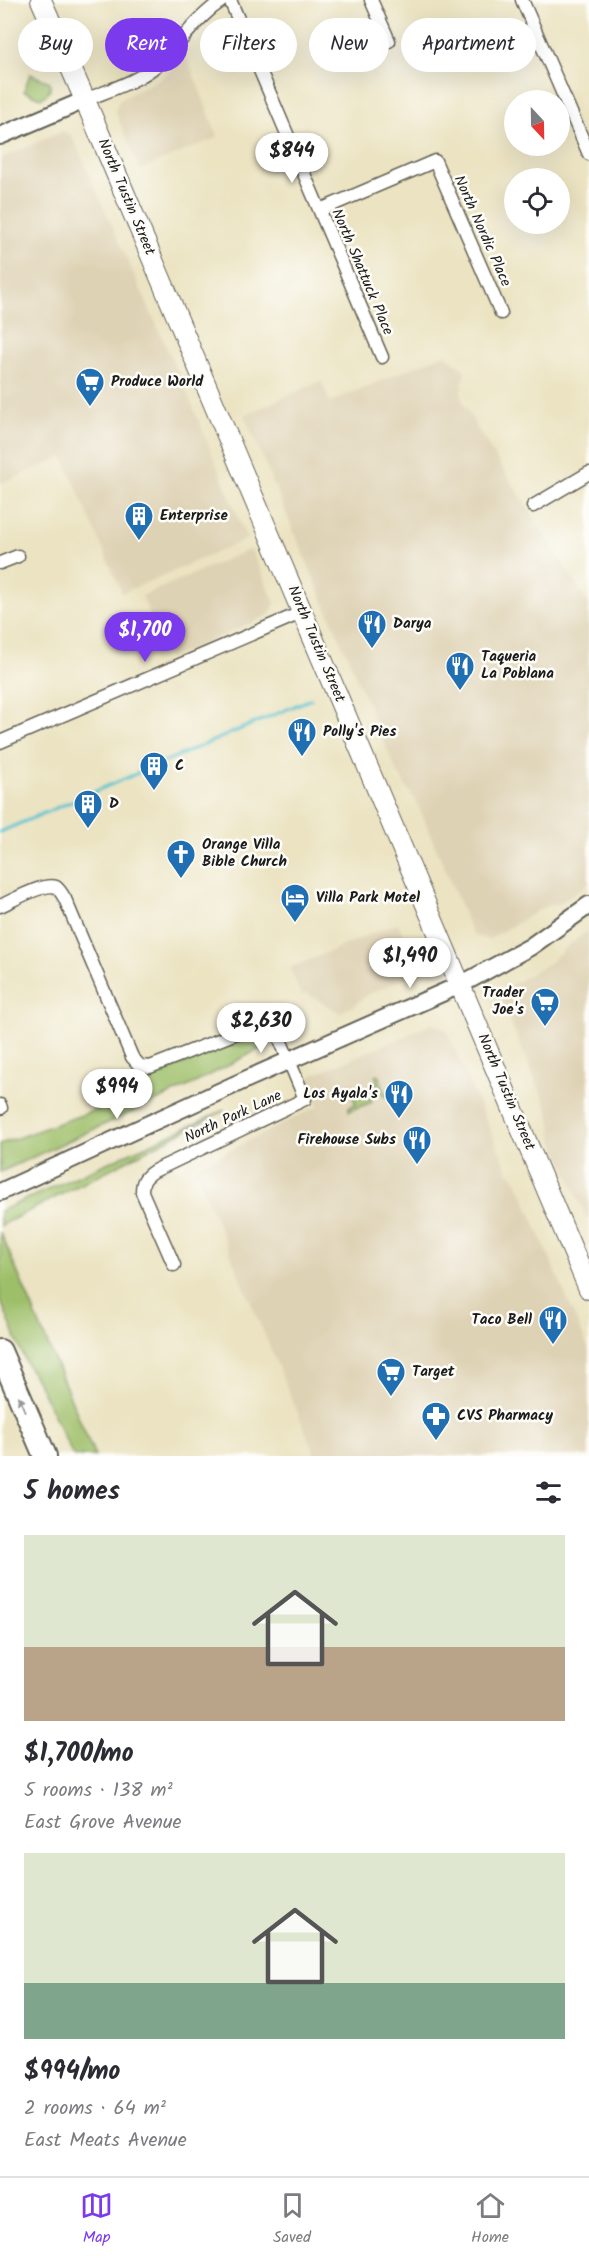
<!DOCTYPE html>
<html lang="en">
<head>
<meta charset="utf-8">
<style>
  body { margin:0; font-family:Kalam,sans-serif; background:#f2f2f3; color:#2b2b33; height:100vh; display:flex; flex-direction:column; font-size:22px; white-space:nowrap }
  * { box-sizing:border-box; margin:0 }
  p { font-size:20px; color:#7c7c81 }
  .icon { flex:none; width:33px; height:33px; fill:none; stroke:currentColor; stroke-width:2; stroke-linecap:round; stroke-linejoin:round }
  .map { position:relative; height:1456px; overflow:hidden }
  .panel { display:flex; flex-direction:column; background:#fff; flex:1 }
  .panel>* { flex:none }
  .top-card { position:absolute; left:18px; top:18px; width:554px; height:54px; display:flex; gap:12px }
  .needle { width:39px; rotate:158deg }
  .buttons { position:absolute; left:504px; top:90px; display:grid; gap:12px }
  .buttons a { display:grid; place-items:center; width:66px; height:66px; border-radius:50%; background:#fff; box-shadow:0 6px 24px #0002; font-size:30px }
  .price { position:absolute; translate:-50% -51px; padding:0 14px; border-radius:21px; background:#fff; color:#222; font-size:20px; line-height:39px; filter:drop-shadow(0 2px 3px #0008) }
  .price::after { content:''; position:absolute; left:50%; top:36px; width:18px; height:14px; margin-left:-9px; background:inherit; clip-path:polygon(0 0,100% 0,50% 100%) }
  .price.on { background:#7c3aed; color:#fff }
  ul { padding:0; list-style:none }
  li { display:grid; align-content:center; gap:12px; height:318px; padding:0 24px }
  li span { display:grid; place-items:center; height:186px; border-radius:0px; color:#555 }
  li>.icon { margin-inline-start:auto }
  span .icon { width:108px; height:108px; fill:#fffc; stroke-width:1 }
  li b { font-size:26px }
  h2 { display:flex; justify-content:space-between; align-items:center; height:72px; padding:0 24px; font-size:26px }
  .chip { padding:0 21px; border-radius:27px; background:#fff; box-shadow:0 6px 24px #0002; font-size:21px; line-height:54px }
  .chip.on { background:#7c3aed; color:#fff }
  .tabs { display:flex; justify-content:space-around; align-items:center; height:84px; border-top:2px solid #e1e1e2; background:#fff; font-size:16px; color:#7c7c81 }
  .tabs a { display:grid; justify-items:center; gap:3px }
  .tabs .on { color:#7c3aed }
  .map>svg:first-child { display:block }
  .built { fill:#ded2b4 }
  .green { fill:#9ebf69; stroke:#5d6e42; stroke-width:1.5 }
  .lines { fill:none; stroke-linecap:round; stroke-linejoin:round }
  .stream { stroke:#56c2cf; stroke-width:3 }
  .street-casing { stroke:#646256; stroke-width:15 }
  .secondary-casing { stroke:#646256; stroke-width:20 }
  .primary-casing { stroke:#646256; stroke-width:22 }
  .highway-casing { stroke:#646256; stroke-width:26 }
  .street { stroke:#fff; stroke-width:12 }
  .secondary { stroke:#fff; stroke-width:16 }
  .primary { stroke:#fff; stroke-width:20 }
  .highway { stroke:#fff; stroke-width:22 }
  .oneway { fill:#999 }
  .labels { text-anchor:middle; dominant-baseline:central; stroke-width:5; stroke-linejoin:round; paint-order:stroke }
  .street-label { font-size:15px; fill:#1c1c1c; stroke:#fdfcf7 }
  .poi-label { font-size:15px; font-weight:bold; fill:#1c1c1c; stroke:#fdfcf7; text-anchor:start }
</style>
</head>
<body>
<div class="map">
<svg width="589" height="1456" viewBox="0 0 589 1456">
  <rect width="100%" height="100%" fill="#fdfcf7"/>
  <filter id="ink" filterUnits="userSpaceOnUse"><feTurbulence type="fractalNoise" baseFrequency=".0167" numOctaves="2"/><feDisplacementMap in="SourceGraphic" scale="12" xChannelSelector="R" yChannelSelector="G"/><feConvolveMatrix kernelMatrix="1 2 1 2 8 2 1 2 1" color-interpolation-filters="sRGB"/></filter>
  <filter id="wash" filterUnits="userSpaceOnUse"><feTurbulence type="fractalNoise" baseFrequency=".008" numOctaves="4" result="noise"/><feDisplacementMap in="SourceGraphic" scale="24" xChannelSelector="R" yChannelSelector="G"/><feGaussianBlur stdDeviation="1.35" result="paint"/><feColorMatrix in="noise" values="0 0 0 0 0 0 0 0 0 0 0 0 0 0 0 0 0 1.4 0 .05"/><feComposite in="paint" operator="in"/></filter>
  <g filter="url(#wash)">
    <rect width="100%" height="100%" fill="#ebe3c1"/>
    <path class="built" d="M186,55L218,137L140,170L115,111L119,100L162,78Z
      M63,131L72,136L191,402L247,539L122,593L63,457L0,484V159Z
      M445,354L465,371L461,391L462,400L477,428L589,604V883L560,903L544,907L488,940L473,935L417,803L396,770L244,415L321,381L330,402Z
      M251,549L275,603L272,611L267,616L169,659L142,596Z
      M398,923L414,961L408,977L368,994L353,1006L340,1013L306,993L301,995L290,968Z
      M589,930V1224L554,1142L549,1112L502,1002L506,989L552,961L567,946Z
      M432,1024L446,1029L508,1170L517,1181L589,1350V1456H316L194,1168L318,1106L310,1086L311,1076Z"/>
    <path class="green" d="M30,74L50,82C52,90 48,95 41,98L24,91Z
      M256,1034L257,1037L264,1038L263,1047L191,1085L0,1172V1144L138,1095L147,1078Z
      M378,1074L387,1096L384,1097L380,1089L369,1094L372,1102L349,1111V1107L356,1104L349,1089L342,1092L341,1089L350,1084L355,1094L378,1083L375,1075Z
      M225,1110L0,1226V1211Z
      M0,1232L3,1238L95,1456H73L42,1390L26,1363L0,1299Z"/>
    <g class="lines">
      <path class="stream" d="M0,832L311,699"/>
    </g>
  </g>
  <g filter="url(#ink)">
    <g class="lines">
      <g class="street-casing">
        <path id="street" d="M230,0L382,357
          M371,0L389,41
          M522,0L589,154
          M85,100C109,90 137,82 157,65C181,44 195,18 223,0
          M320,210L435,161L501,313
          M533,506L589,473
          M0,563L18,556
          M0,742L303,612
          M0,906C12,901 44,882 56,887C60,890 62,894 65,899L132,1057L140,1066L150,1067L257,1025C268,1024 273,1027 279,1037L305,1099L154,1171C145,1177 142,1181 142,1192L174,1265
          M0,1105L1,1108"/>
      </g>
      <g class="secondary-casing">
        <path id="secondary" d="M0,136L85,100
          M0,1192L247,1079L460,985L530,947L589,905"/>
      </g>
      <g class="primary-casing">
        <path id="primary" d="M41,0L85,100L589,1289"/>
      </g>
      <g class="highway-casing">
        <path id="highway" d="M0,1351L45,1456"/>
      </g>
      <use href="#street" class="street"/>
      <use href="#secondary" class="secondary"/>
      <use href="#primary" class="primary"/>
      <use href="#highway" class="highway"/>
    </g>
    <defs><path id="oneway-solid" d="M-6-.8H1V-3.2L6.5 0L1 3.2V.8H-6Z" transform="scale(1.5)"/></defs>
    <use class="oneway" href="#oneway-solid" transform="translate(22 1404) rotate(-113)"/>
  </g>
  <defs>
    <g id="supermarket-pin" transform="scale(1.5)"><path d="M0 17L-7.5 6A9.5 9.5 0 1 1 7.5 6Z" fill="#1f6fb2" stroke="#fdfcf7"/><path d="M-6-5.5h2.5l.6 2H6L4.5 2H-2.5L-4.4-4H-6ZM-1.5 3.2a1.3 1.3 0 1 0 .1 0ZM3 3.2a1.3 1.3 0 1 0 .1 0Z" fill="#fff"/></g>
    <g id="building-pin" transform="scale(1.5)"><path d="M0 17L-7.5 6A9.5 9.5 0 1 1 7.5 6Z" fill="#1f6fb2" stroke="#fdfcf7"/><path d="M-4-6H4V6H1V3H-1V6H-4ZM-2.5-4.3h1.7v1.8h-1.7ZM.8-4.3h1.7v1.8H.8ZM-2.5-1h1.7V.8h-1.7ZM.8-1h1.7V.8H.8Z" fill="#fff"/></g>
    <g id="restaurant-pin" transform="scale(1.5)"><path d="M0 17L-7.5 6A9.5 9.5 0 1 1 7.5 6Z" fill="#1f6fb2" stroke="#fdfcf7"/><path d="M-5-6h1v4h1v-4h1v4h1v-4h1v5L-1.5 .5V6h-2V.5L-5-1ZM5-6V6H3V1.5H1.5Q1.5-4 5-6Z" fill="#fff"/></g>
    <g id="church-pin" transform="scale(1.5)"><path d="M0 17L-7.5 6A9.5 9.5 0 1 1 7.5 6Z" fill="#1f6fb2" stroke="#fdfcf7"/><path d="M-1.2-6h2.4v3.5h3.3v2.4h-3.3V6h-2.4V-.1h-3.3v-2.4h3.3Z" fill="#fff"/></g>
    <g id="hotel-pin" transform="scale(1.5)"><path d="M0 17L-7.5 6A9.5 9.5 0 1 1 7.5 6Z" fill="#1f6fb2" stroke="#fdfcf7"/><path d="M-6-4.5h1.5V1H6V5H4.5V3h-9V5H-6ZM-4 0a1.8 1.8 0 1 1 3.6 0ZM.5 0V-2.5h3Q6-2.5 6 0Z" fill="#fff"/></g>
    <g id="pharmacy-pin" transform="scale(1.5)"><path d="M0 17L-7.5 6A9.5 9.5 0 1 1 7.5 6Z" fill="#1f6fb2" stroke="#fdfcf7"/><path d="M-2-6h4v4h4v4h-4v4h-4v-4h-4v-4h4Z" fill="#fff"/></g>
  </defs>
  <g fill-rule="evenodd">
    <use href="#supermarket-pin" x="90" y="382"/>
    <use href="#building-pin" x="139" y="516"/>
    <use href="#restaurant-pin" x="372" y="624"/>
    <use href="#restaurant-pin" x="460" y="666"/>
    <use href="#restaurant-pin" x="302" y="732"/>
    <use href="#building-pin" x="154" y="766"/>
    <use href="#building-pin" x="88" y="804"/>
    <use href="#church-pin" x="181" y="854"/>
    <use href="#hotel-pin" x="295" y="898"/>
    <use href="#supermarket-pin" x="545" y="1002"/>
    <use href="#restaurant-pin" x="399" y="1094"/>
    <use href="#restaurant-pin" x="417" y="1140"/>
    <use href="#restaurant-pin" x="553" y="1320"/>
    <use href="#supermarket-pin" x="391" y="1372"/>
    <use href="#pharmacy-pin" x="436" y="1416"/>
  </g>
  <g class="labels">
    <g class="street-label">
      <text transform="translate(126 197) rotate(67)">North Tustin Street</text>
      <text transform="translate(482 231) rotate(66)">North Nordic Place</text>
      <text transform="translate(362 272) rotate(67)">North Shattuck Place</text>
      <text transform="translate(316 644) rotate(67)">North Tustin Street</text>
      <text transform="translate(506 1092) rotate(67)">North Tustin Street</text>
      <text transform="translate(233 1117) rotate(-25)">North Park Lane</text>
    </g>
    <g class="poi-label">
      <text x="111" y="382">Produce World</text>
      <text x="160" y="516">Enterprise</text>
      <text x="393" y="624">Darya</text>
      <text x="481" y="657">Taqueria<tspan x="481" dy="17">La Poblana</tspan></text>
      <text x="323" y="732">Polly's Pies</text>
      <text x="175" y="766">C</text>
      <text x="109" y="804">D</text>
      <text x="202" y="845">Orange Villa<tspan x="202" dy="17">Bible Church</tspan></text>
      <text x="316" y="898">Villa Park Motel</text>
      <text x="524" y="993" text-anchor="end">Trader<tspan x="524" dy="17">Joe's</tspan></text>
      <text x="378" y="1094" text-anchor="end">Los Ayala's</text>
      <text x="396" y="1140" text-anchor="end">Firehouse Subs</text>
      <text x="532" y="1320" text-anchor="end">Taco Bell</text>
      <text x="412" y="1372">Target</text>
      <text x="457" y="1416">CVS Pharmacy</text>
    </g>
  </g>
</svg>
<div class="buttons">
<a><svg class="needle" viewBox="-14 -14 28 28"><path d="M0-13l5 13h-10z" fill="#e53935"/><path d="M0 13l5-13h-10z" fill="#7c7c81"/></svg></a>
<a><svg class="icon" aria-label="locate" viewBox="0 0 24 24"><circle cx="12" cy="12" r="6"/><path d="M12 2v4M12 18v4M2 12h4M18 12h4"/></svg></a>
</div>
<b class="price" style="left:292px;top:184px">$844</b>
<b class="price on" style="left:145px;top:663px">$1,700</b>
<b class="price" style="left:410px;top:989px">$1,490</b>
<b class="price" style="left:261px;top:1054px">$2,630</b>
<b class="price" style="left:117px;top:1120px">$994</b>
<div class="top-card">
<a class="chip">Buy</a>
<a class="chip on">Rent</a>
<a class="chip">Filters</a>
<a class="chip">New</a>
<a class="chip">Apartment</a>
</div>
</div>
<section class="panel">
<h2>5 homes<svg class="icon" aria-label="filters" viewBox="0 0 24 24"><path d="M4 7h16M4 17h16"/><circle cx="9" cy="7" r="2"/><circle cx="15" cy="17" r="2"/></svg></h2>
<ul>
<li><span style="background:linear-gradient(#dfe7d0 60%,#b9a48a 0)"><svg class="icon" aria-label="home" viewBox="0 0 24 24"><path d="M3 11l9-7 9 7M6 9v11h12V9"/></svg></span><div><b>$1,700/mo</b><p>5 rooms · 138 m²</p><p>East Grove Avenue</p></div></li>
<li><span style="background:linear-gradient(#dfe7d0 70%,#7fa58c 0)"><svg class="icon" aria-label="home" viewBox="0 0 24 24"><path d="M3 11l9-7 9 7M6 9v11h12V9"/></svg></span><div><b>$994/mo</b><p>2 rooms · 64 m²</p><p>East Meats Avenue</p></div></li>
</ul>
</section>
<nav class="tabs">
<a class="on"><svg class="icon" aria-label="map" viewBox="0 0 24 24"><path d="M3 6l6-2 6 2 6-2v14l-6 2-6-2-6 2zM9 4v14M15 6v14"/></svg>Map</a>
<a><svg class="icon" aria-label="saved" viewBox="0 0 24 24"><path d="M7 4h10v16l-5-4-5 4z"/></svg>Saved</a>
<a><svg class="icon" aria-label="home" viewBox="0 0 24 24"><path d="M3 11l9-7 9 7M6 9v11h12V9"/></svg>Home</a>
</nav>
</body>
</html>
